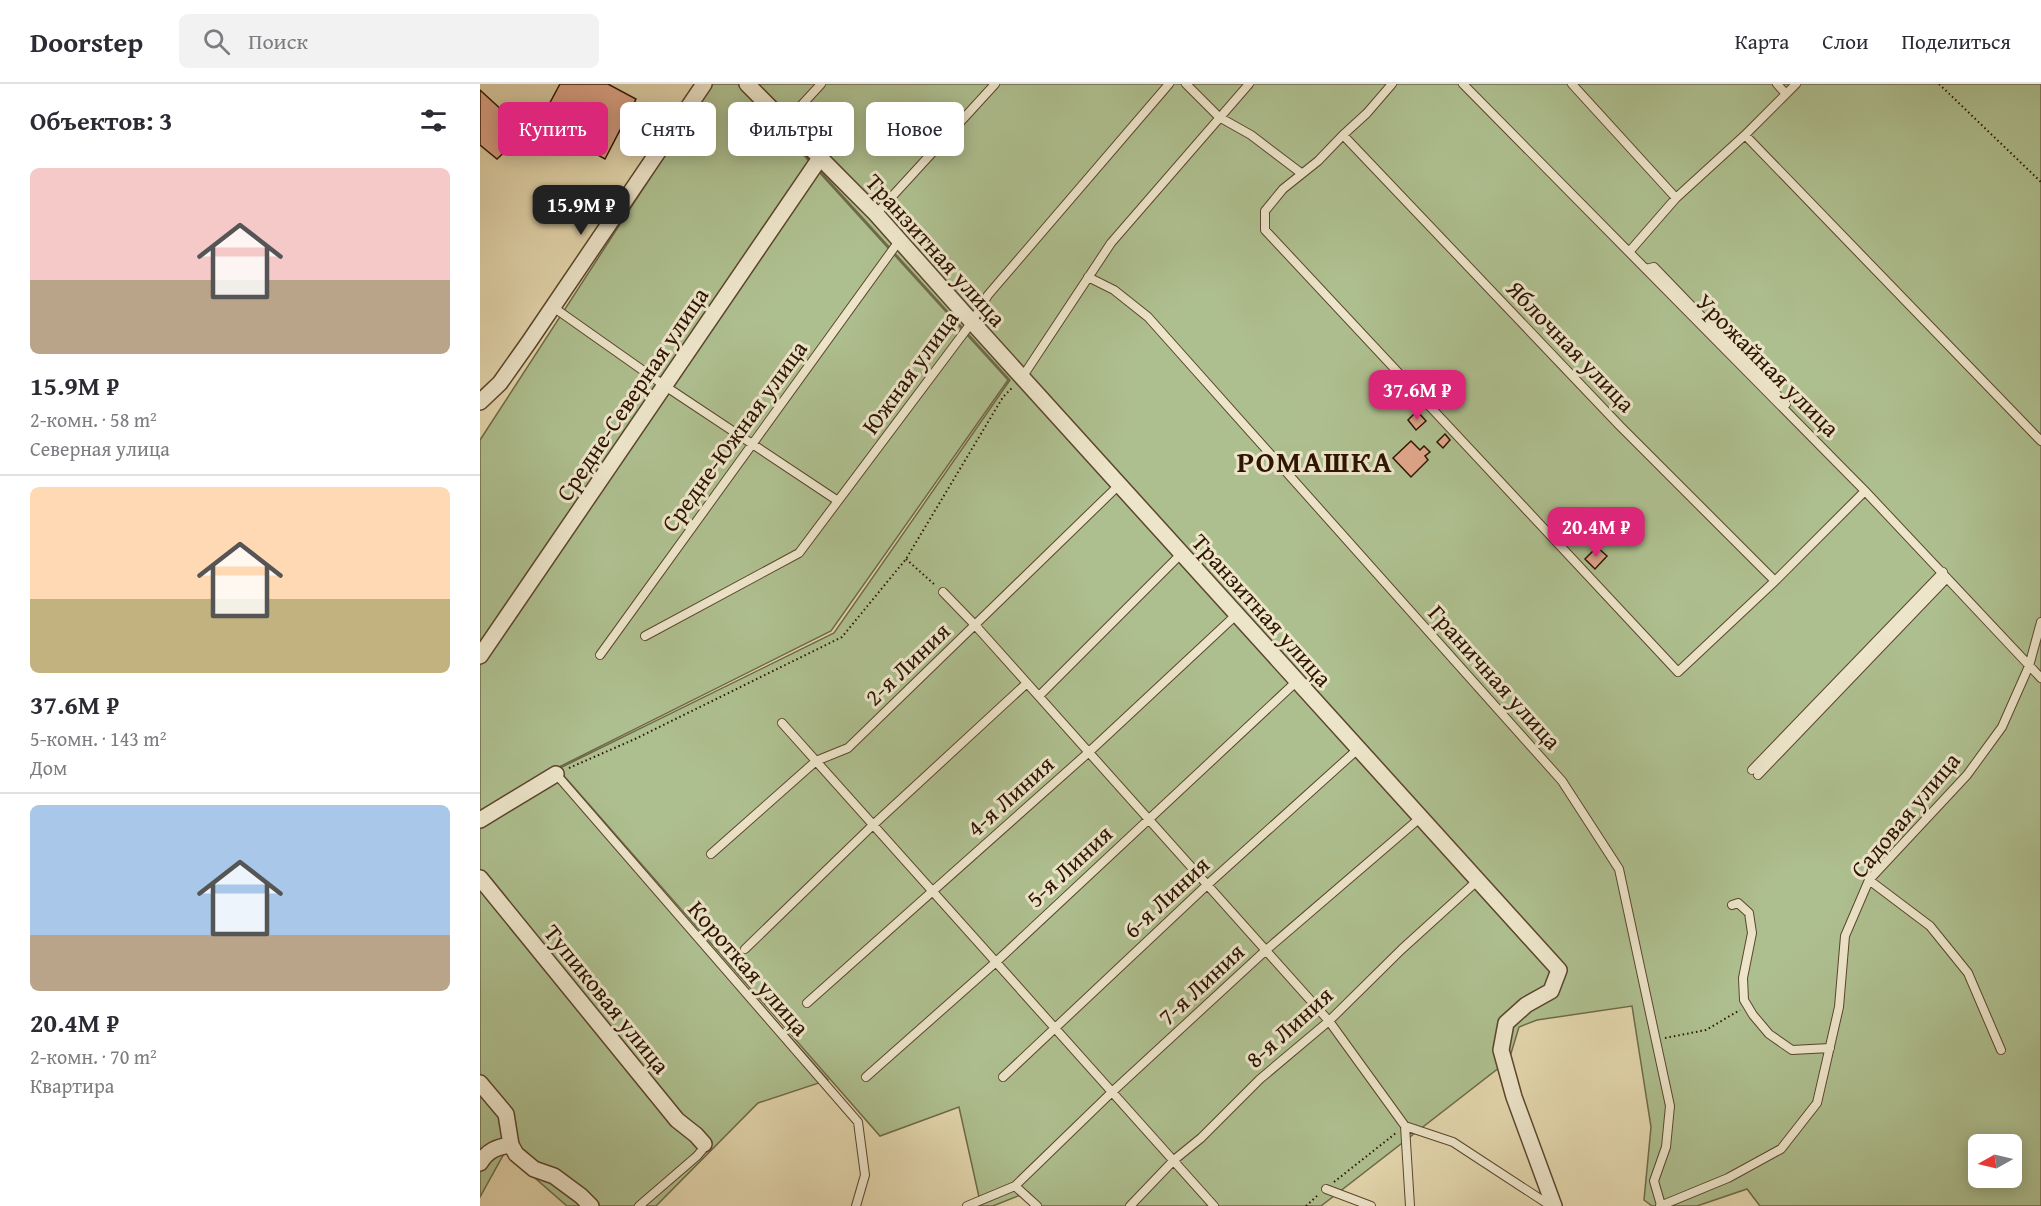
<!DOCTYPE html>
<html lang="ru">
<head>
<meta charset="utf-8">
<style>
  body { margin:0; font-family:"Gentium Book Plus",serif; background:#f2f2f3; color:#2b2b33; height:100vh; display:flex; flex-direction:column; font-size:22px; white-space:nowrap }
  * { box-sizing:border-box; margin:0 }
  p { font-size:20px; color:#7c7c81 }
  .icon { flex:none; width:33px; height:33px; fill:none; stroke:currentColor; stroke-width:2; stroke-linecap:round; stroke-linejoin:round }
  .map { position:relative; flex:1; overflow:hidden }
  .details { display:flex; flex-direction:column; background:#fff; width:480px }
  .details>* { flex:none }
  .top-card { position:absolute; left:18px; top:18px; width:570px; height:54px; display:flex; gap:12px }
  .needle { width:39px; rotate:262deg }
  .tools { position:absolute; left:1488px; top:1050px; display:grid; gap:12px }
  .tools a { display:grid; place-items:center; width:54px; height:54px; border-radius:9px; background:#fff; box-shadow:0 3px 15px #0003; font-size:30px }
  .price { position:absolute; translate:-50% -51px; padding:0 14px; border-radius:12px; background:#db2777; color:#fff; font-size:20px; line-height:39px; filter:drop-shadow(0 2px 3px #0008) }
  .price::after { content:''; position:absolute; left:50%; top:36px; width:18px; height:14px; margin-left:-9px; background:inherit; clip-path:polygon(0 0,100% 0,50% 100%) }
  .price.selected { background:#222; color:#fff }
  ul { padding:0; list-style:none }
  li { display:grid; align-content:center; gap:12px; height:318px; padding:0 30px }
  li+li { border-top:2px solid #e1e1e2 }
  li span { display:grid; place-items:center; height:186px; border-radius:9px; color:#555 }
  li>.icon { margin-inline-start:auto }
  span .icon { width:108px; height:108px; fill:#fffc; stroke-width:1 }
  li b { font-size:26px }
  h2 { display:flex; justify-content:space-between; align-items:center; height:72px; padding:0 30px; font-size:26px }
  .pill { padding:0 21px; border-radius:9px; background:#fff; box-shadow:0 3px 15px #0003; font-size:21px; line-height:54px }
  .pill.selected { background:#db2777; color:#fff }
  header { display:flex; align-items:center; gap:36px; box-sizing:border-box; height:84px; padding:0 30px; background:#fff; border-bottom:2px solid #e1e1e2 }
  header strong { font-size:28px }
  nav { display:flex; gap:33px; margin-inline-start:auto; font-size:21px }
  .search { width:420px; height:54px; background:#f2f2f3; display:flex; align-items:center; gap:15px; box-sizing:border-box; padding:0 21px; border-radius:9px; color:#7c7c81; font-size:22px }
  main { display:flex; flex:1; min-height:0 }
  .map>svg:first-child { display:block }
  .green { fill:#aebf8f; stroke:#6e6a48; stroke-width:1.5; fill-rule:evenodd }
  .building { fill:#e2a78c; stroke:#2e1401; stroke-width:1.5 }
  .lines { fill:none; stroke-linecap:round; stroke-linejoin:round }
  .lane-casing { stroke:#5c452c; stroke-width:10 }
  .street-casing { stroke:#5c452c; stroke-width:18 }
  .path { stroke:#2e1401; stroke-width:2; stroke-dasharray:1.5 3; stroke-linecap:butt }
  .lane { stroke:#ede5ca; stroke-width:8 }
  .street { stroke:#ede5ca; stroke-width:15 }
  .labels { text-anchor:middle; dominant-baseline:central; stroke-width:6; stroke-linejoin:round; paint-order:stroke }
  .street-label { font-size:24px; fill:#2e1401; stroke:#ede5ca }
  .district-label { font-size:30px; font-weight:bold; letter-spacing:1.5px; fill:#2e1401; stroke:#ede5ca }
</style>
</head>
<body>
<header>
<strong>Doorstep</strong>
<div class="search"><svg class="icon" aria-label="search" viewBox="0 0 24 24"><circle cx="10" cy="10" r="6"/><path d="M15 15l6 6"/></svg>Поиск</div>
<nav><a>Карта</a><a>Слои</a><a>Поделиться</a></nav>
</header>
<main>
<section class="details">
<h2>Объектов: 3<svg class="icon" aria-label="filters" viewBox="0 0 24 24"><path d="M4 7h16M4 17h16"/><circle cx="9" cy="7" r="2"/><circle cx="15" cy="17" r="2"/></svg></h2>
<ul>
<li><span style="background:linear-gradient(#f6c9c9 60%,#b9a48a 0)"><svg class="icon" aria-label="home" viewBox="0 0 24 24"><path d="M3 11l9-7 9 7M6 9v11h12V9"/></svg></span><div><b>15.9M ₽</b><p>2-комн. · 58 m²</p><p>Северная улица</p></div></li>
<li><span style="background:linear-gradient(#ffd9b3 60%,#c2b280 0)"><svg class="icon" aria-label="home" viewBox="0 0 24 24"><path d="M3 11l9-7 9 7M6 9v11h12V9"/></svg></span><div><b>37.6M ₽</b><p>5-комн. · 143 m²</p><p>Дом</p></div></li>
<li><span style="background:linear-gradient(#a9c7e8 70%,#b9a48a 0)"><svg class="icon" aria-label="home" viewBox="0 0 24 24"><path d="M3 11l9-7 9 7M6 9v11h12V9"/></svg></span><div><b>20.4M ₽</b><p>2-комн. · 70 m²</p><p>Квартира</p></div></li>
</ul>
</section>
<div class="map">
<svg width="1561" height="1122" viewBox="0 0 1561 1122">
  <rect width="100%" height="100%" fill="#e4d7ae"/>
  <filter id="stains"><feTurbulence type="fractalNoise" baseFrequency=".00333" numOctaves="4"/><feColorMatrix values="0 0 0 0 .2 0 0 0 0 .09 0 0 0 0 .02 0 0 0 .5 -.17"/></filter>
  <radialGradient id="worn" r=".72"><stop offset=".6" stop-color="#630" stop-opacity="0"/><stop offset="1" stop-color="#630" stop-opacity=".3"/></radialGradient>
  <path class="green" d="M231,0H259L528,296L351,547L75,685L348,996L278,1019L176,1122H87L25,1068L0,1113V356Z
    M261,0H1561V1122H1280L1267,1105L1217,1122H1172L1164,1116L1171,1043L1152,922L1057,936L1039,943L1029,976L841,1122H561L548,1108L513,1122H501L479,1023L400,1052L78,685L354,549L530,296ZM1498,1060H1532V1094H1498Z"/>
  <path class="building" d="M80,0H128L156,15L125,75L59,39Z
    M0,6L46,48L17,75L0,61Z
    M937,327L946,337L936,346L928,336Z
    M965,350L970,356L963,364L957,358Z
    M931,357L940,366L944,362L950,368L945,372L948,376L931,393L913,374Z
    M1117,463L1127,472L1115,485L1105,475Z"/>
  <g class="lines">
    <g class="lane-casing">
      <path id="lane" d="M706,0L739,33L771,51L821,89
        M912,0L887,29L863,51L838,77L803,105L785,127V146L1198,588L1295,497L1385,407
        M983,0L1385,407L1561,594
        M1092,0L1196,114
        M1297,0L1306,10
        M305,39L341,0
        M863,51L1140,342L1295,497
        M1265,51L1561,357
        M396,130L515,0
        M1149,168L1196,114L1265,51L1316,0
        M1166,185L1174,183L1306,320
        M608,193L634,206L668,233L1082,697L1139,785L1190,1022L1186,1063L1174,1097L1181,1121
        M73,223L185,302L358,417
        M545,289L631,159L769,0
        M463,508L495,541L849,937L925,1042L973,1058L1071,1122
        M165,552L319,469L492,238L508,211L689,0
        M120,571L419,157
        M559,612L701,470
        M302,639L734,1122
        M1272,686L1463,488
        M76,690L378,1038L385,1091L376,1122
        M1278,691L1467,494
        M231,770L336,677L368,664L639,401
        M1389,796L1450,842L1488,889L1521,966
        M1252,821L1258,819L1269,829L1272,849L1263,894L1264,916L1273,931L1289,950L1312,966L1350,964
        M265,865L393,741L547,599
        M327,919L609,668L756,531
        M386,993L516,878L817,597
        M523,993L727,801L878,665
        M925,1042L930,1122
        M535,1102L632,1008L785,867L940,734
        M846,1105L891,1122
        M159,1122L217,1072L222,1066L224,1060
        M487,1122L535,1102L557,1122
        M650,1122L694,1076L721,1054L780,995L849,937L922,865L997,797
        M1180,1122L1248,1094L1301,1065L1337,1019L1359,923L1365,852L1389,796L1487,691L1522,643L1549,582L1561,538"/>
    </g>
    <g class="street-casing">
      <path id="street" d="M267,0L396,130L492,238L1079,886L1071,907L1046,921L1026,939L1021,966L1034,1013L1074,1122
        M0,318L20,299L49,258L224,0
        M0,572L340,74
        M0,736L76,690
        M0,794L197,1036L216,1051L224,1060
        M0,999L26,1030L31,1061L36,1070L54,1085L74,1092L101,1112L111,1122
        M0,1079C8,1066 17,1063 31,1061"/>
    </g>
    <path class="path" d="M1459,0L1561,98
      M426,475L456,502
      M89,684L155,655L362,553L426,475L523,313L533,303
      M1185,954L1226,946L1260,926
      M854,1098L916,1049
      M826,1122L838,1111"/>
    <use href="#lane" class="lane"/>
    <use href="#street" class="street"/>
  </g>
  <g class="labels">
    <g class="street-label">
      <text transform="translate(456 166) rotate(48)">Транзитная улица</text>
      <text transform="translate(1091 262) rotate(46)">Яблочная улица</text>
      <text transform="translate(1288 281) rotate(45)">Урожайная улица</text>
      <text transform="translate(430 288) rotate(-54)">Южная улица</text>
      <text transform="translate(152 310) rotate(-56)">Средне-Северная улица</text>
      <text transform="translate(254 352) rotate(-54)">Средне-Южная улица</text>
      <text transform="translate(782 526) rotate(48)">Транзитная улица</text>
      <text transform="translate(427 580) rotate(-44)">2-я Линия</text>
      <text transform="translate(1015 593) rotate(48)">Граничная улица</text>
      <text transform="translate(530 712) rotate(-42)">4-я Линия</text>
      <text transform="translate(1425 731) rotate(-50)">Садовая улица</text>
      <text transform="translate(589 782) rotate(-43)">5-я Линия</text>
      <text transform="translate(686 813) rotate(-43)">6-я Линия</text>
      <text transform="translate(269 884) rotate(49)">Короткая улица</text>
      <text transform="translate(721 900) rotate(-43)">7-я Линия</text>
      <text transform="translate(127 915) rotate(51)">Тупиковая улица</text>
      <text transform="translate(809 943) rotate(-42)">8-я Линия</text>
    </g>
    <g class="district-label">
      <text x="835" y="377">РОМАШКА</text>
    </g>
  </g>
  <rect width="100%" height="100%" filter="url(#stains)"/>
  <rect width="100%" height="100%" fill="url(#worn)"/>
</svg>
<div class="tools">
<a><svg class="needle" viewBox="-14 -14 28 28"><path d="M0-13l5 13h-10z" fill="#e53935"/><path d="M0 13l5-13h-10z" fill="#7c7c81"/></svg></a>
</div>
<b class="price selected" style="left:101px;top:152px">15.9M ₽</b>
<b class="price" style="left:937px;top:337px">37.6M ₽</b>
<b class="price" style="left:1116px;top:474px">20.4M ₽</b>
<div class="top-card">
<a class="pill selected">Купить</a>
<a class="pill">Снять</a>
<a class="pill">Фильтры</a>
<a class="pill">Новое</a>
</div>
</div>
</main>
</body>
</html>
